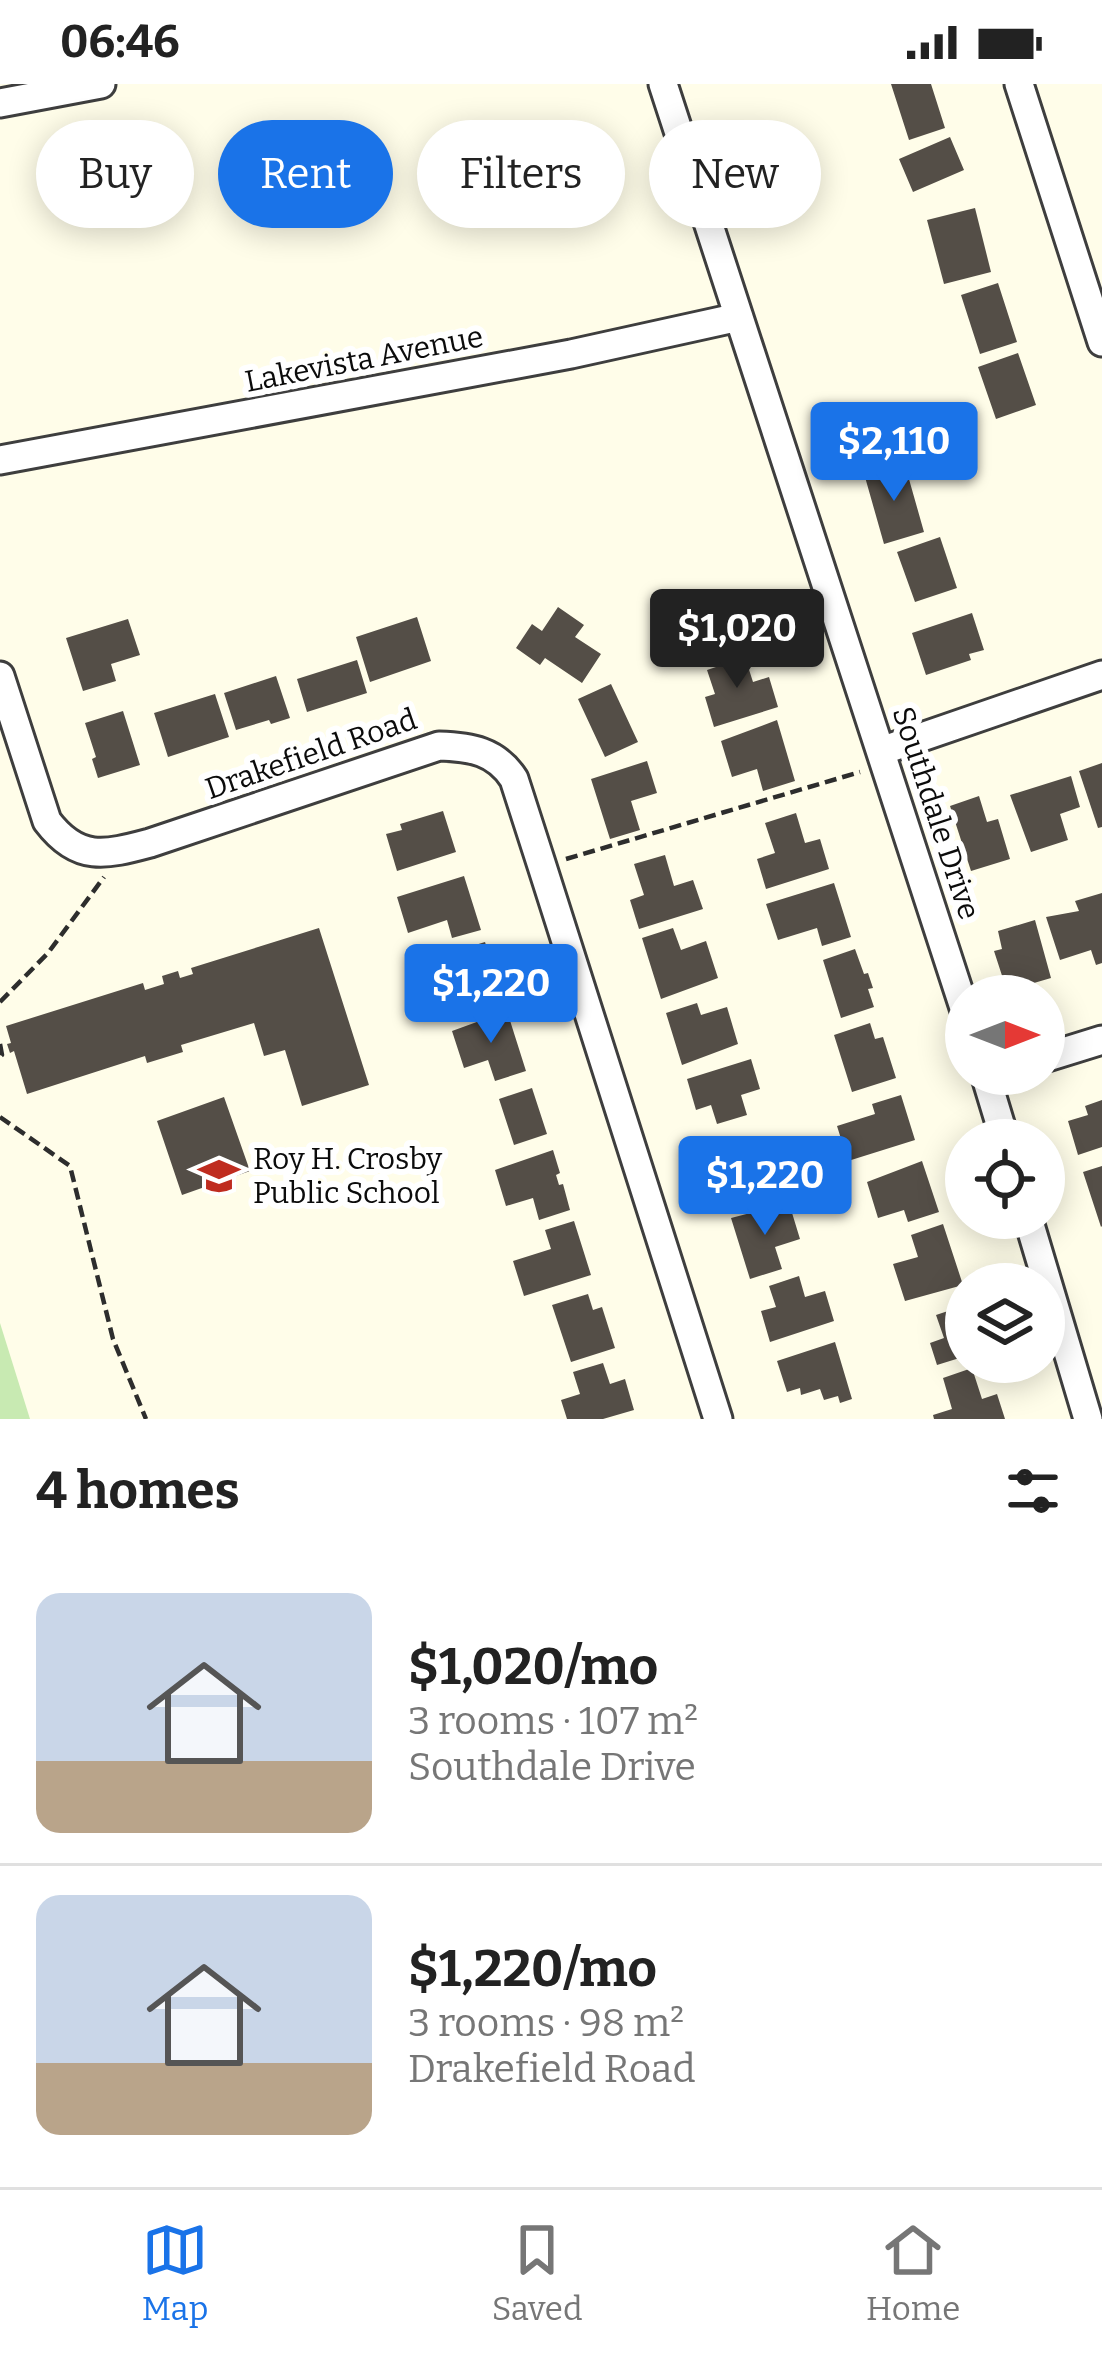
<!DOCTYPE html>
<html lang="en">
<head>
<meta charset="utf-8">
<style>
  body { margin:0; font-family:Bitter,serif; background:#f2f2f2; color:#222; height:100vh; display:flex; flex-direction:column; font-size:45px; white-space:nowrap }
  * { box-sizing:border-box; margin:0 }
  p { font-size:39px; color:#767676 }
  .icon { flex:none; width:66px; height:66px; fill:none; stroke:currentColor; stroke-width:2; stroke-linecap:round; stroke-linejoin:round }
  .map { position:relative; height:1335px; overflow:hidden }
  .panel { display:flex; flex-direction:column; background:#fff; flex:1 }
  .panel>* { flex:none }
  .banner { position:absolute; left:36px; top:36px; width:1032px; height:108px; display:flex; gap:24px }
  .needle { width:78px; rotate:90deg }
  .buttons { position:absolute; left:945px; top:891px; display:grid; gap:24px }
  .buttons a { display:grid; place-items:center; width:120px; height:120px; border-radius:50%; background:#fff; box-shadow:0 6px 30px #0003; font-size:60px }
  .price { position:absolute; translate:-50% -102px; padding:0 27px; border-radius:12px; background:#1a73e8; color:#fff; font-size:39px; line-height:78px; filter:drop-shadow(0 3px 6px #0008) }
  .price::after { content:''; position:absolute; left:50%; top:72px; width:36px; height:27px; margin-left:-18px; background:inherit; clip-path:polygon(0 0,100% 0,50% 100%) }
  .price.current { background:#222; color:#fff }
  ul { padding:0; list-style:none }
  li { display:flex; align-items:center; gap:36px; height:300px; padding:0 36px }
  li+li { border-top:3px solid #e0e0e0 }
  li span { display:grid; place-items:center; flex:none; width:336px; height:240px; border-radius:24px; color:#555 }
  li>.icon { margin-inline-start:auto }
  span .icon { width:144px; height:144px; fill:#fffc; stroke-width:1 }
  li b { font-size:51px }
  h2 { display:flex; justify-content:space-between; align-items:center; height:144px; padding:0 36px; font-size:51px }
  .pill { padding:0 42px; border-radius:54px; background:#fff; box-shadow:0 6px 30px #0003; font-size:42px; line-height:108px }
  .pill.current { background:#1a73e8; color:#fff }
  .status { display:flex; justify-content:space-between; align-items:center; height:84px; padding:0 60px; background:#fff; direction:ltr }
  .status svg { height:33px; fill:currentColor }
  .menu { display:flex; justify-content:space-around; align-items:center; height:168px; border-top:3px solid #e0e0e0; background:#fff; font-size:33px; color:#767676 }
  .menu a { display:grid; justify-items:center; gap:6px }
  .menu .current { color:#1a73e8 }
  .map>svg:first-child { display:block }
  .green { fill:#c8eab2 }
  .building { fill:#544e47 }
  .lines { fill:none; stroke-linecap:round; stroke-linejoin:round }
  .minor-casing { stroke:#3e3e3e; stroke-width:33 }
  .path { stroke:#2d2d2d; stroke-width:4.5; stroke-dasharray:12 6; stroke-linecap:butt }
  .minor { stroke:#fff; stroke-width:27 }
  .labels { text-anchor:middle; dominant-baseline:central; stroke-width:12; stroke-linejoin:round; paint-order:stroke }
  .street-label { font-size:30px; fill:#0b0b0b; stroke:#fff }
  .poi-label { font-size:30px; fill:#0b0b0b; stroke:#fff; text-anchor:start }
</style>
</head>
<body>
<div class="status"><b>06:46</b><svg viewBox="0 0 49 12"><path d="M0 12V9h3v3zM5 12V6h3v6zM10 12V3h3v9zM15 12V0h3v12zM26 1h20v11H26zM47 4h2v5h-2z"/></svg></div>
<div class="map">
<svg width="1102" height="1335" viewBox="0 0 1102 1335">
  <rect width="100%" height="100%" fill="#fffde9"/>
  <path class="green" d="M0,1239L30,1335H0Z"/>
  <path class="building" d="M891,0H931L945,44L909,56Z
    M950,53L964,86L913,108L899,75Z
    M975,124L991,188L944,200L927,136Z
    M998,199L1017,258L980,270L961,211Z
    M1018,269L1036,321L996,335L978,283Z
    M905,381L924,448L884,460L865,393Z
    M940,453L957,504L915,518L897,468Z
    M558,523L584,541L575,553L601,570L582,599L545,574L540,581L516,564L532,540L542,547Z
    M972,529L984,566L969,570L971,576L926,591L912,549Z
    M417,533L431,577L370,598L356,553Z
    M128,535L140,571L111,580L116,597L83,607L66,554Z
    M743,567L753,598L769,593L778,623L714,643L705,613L715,610L707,586L716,583L714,576Z
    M357,576L367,609L307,628L297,595Z
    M276,592L290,634L271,640L269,636L236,646L224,609Z
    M611,600L638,658L605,673L578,615Z
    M215,610L229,653L168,673L154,629Z
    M123,627L140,681L98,694L92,675L96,673L85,639Z
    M777,636L795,697L763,707L757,685L732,693L721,657Z
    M647,677L657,709L631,717L640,746L610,755L591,695Z
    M1102,679V743L1098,744L1079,687Z
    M1071,692L1080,723L1060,730L1068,756L1031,768L1010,711Z
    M979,712L987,738L998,735L1010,775L971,787L950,722Z
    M443,727L456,768L397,787L386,750L402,746L400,740Z
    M796,729L805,759L820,755L829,785L766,805L757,775L775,769L765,739Z
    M665,771L674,802L693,796L703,825L639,845L630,816L644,811L634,780Z
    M464,792L481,846L452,854L447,836L408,849L397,813Z
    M834,799L851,853L822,862L817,844L778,856L766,820Z
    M1102,809V879L1096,881L1091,866L1060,876L1046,833L1079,827L1075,817Z
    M1035,836L1051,894L1007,907L994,867L1002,865L998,847Z
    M319,844L369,1001L302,1022L285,966L264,972L254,939L181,961L183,968L147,979L145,972L27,1010L14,967L10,969L7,960L11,959L6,942L143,899L145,906L164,900L162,892L178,887L180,894L193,890L191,884Z
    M673,844L681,866L706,857L718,894L661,915L642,854Z
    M485,858L502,912L435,933L424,898L453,888L449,874L458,871L456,867Z
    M855,865L864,890L868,889L873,904L868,905L874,923L841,934L823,876Z
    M697,919L701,931L727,923L738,960L682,981L666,929Z
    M507,927L526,987L495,997L488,976L464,984L452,947Z
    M870,939L875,955L883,953L896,994L852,1008L834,951Z
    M751,975L760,1005L741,1011L747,1031L717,1040L711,1021L696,1026L687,995Z
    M532,1004L547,1050L514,1061L499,1015Z
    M901,1011L915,1056L848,1077L837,1042L875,1030L872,1020Z
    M224,1013L250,1087L182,1111L157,1037Z
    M1102,1016V1063L1078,1071L1068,1037L1088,1031L1085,1022Z
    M738,1057L744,1075L783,1063L794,1098L727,1120L710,1066Z
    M553,1066L560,1089L556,1091L559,1101L563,1100L570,1126L539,1136L533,1114L506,1122L495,1086Z
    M922,1077L939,1128L908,1138L904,1126L878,1134L867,1098Z
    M1102,1082V1142L1101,1143L1083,1088Z
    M789,1119L800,1155L775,1163L782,1185L750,1195L731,1134Z
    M574,1137L591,1191L524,1212L513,1177L551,1165L545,1146Z
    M943,1140L963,1201L905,1217L893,1180L918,1173L911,1151Z
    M799,1192L805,1213L825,1207L834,1237L770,1258L761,1227L776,1223L769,1202Z
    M588,1210L593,1226L602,1223L615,1264L571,1278L552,1221Z
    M966,1221V1272L937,1281L930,1259L944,1254L936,1231Z
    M835,1258L852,1315L840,1319L838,1312L824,1316L820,1305L801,1311L800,1304L787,1308L777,1277Z
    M603,1279L610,1300L625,1295L634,1326L603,1335H567L561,1316L580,1310L573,1288Z
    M972,1284L982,1315L997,1310L1005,1335H934L933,1331L952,1325L943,1294Z"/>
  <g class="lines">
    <g class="minor-casing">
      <path id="minor" d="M663,0L966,930
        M1019,0L1102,258
        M0,19L101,0
        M0,376L571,270L739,233
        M0,592L47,737C78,778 105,771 150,759L439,662C471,663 496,667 514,695L542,782L718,1335
        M881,667L1102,591
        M1044,974L1102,956
        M985,990L1005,1056
        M1028,1134L1088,1335"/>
    </g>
    <path class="path" d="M566,775L860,688
      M0,918L48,869L104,793
      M0,960L2,971L0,973
      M0,1033L70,1082L113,1255L146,1335"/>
    <use href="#minor" class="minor"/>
  </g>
  <defs>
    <g id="school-bare" transform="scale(3.24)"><path d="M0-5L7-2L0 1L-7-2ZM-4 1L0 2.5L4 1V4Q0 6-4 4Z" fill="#bf2c1f" stroke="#fff" stroke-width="2.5" paint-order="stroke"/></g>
  </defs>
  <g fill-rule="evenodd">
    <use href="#school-bare" x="219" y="1092"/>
  </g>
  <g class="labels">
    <g class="street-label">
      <text transform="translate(364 275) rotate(-11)">Lakevista Avenue</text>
      <text transform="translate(311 670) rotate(-19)">Drakefield Road</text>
      <text transform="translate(936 729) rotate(72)">Southdale Drive</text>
    </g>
    <g class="poi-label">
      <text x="253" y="1075">Roy H. Crosby<tspan x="253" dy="34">Public School</tspan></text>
    </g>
  </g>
</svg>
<div class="buttons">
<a><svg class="needle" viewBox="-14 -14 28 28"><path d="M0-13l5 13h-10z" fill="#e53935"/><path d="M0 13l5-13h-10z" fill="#767676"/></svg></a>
<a><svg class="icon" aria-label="locate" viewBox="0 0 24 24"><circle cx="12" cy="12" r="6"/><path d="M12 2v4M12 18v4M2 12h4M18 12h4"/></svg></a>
<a><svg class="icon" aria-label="layers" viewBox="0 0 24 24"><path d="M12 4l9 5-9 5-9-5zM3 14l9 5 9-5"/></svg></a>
</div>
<b class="price" style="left:894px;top:420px">$2,110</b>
<b class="price current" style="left:737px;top:607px">$1,020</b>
<b class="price" style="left:491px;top:962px">$1,220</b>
<b class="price" style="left:765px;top:1154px">$1,220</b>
<div class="banner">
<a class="pill">Buy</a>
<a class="pill current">Rent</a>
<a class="pill">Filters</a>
<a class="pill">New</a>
</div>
</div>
<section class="panel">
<h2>4 homes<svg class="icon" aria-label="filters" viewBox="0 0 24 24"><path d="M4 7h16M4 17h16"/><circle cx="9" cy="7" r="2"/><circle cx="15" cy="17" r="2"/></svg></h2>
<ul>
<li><span style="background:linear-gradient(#c9d6e8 70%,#b9a48a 0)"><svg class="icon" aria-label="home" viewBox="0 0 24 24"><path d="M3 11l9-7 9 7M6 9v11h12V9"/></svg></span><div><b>$1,020/mo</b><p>3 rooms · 107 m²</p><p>Southdale Drive</p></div></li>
<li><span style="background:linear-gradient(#c9d6e8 70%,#b9a48a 0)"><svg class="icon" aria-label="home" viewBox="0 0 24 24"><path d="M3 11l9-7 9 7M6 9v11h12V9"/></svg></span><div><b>$1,220/mo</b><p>3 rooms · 98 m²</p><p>Drakefield Road</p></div></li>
</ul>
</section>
<nav class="menu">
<a class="current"><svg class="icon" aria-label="map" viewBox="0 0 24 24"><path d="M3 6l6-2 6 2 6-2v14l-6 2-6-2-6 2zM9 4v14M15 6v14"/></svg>Map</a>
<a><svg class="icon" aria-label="saved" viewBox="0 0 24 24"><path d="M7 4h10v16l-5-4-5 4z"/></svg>Saved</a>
<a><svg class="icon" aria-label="home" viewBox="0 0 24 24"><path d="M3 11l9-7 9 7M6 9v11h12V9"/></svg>Home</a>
</nav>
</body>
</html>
